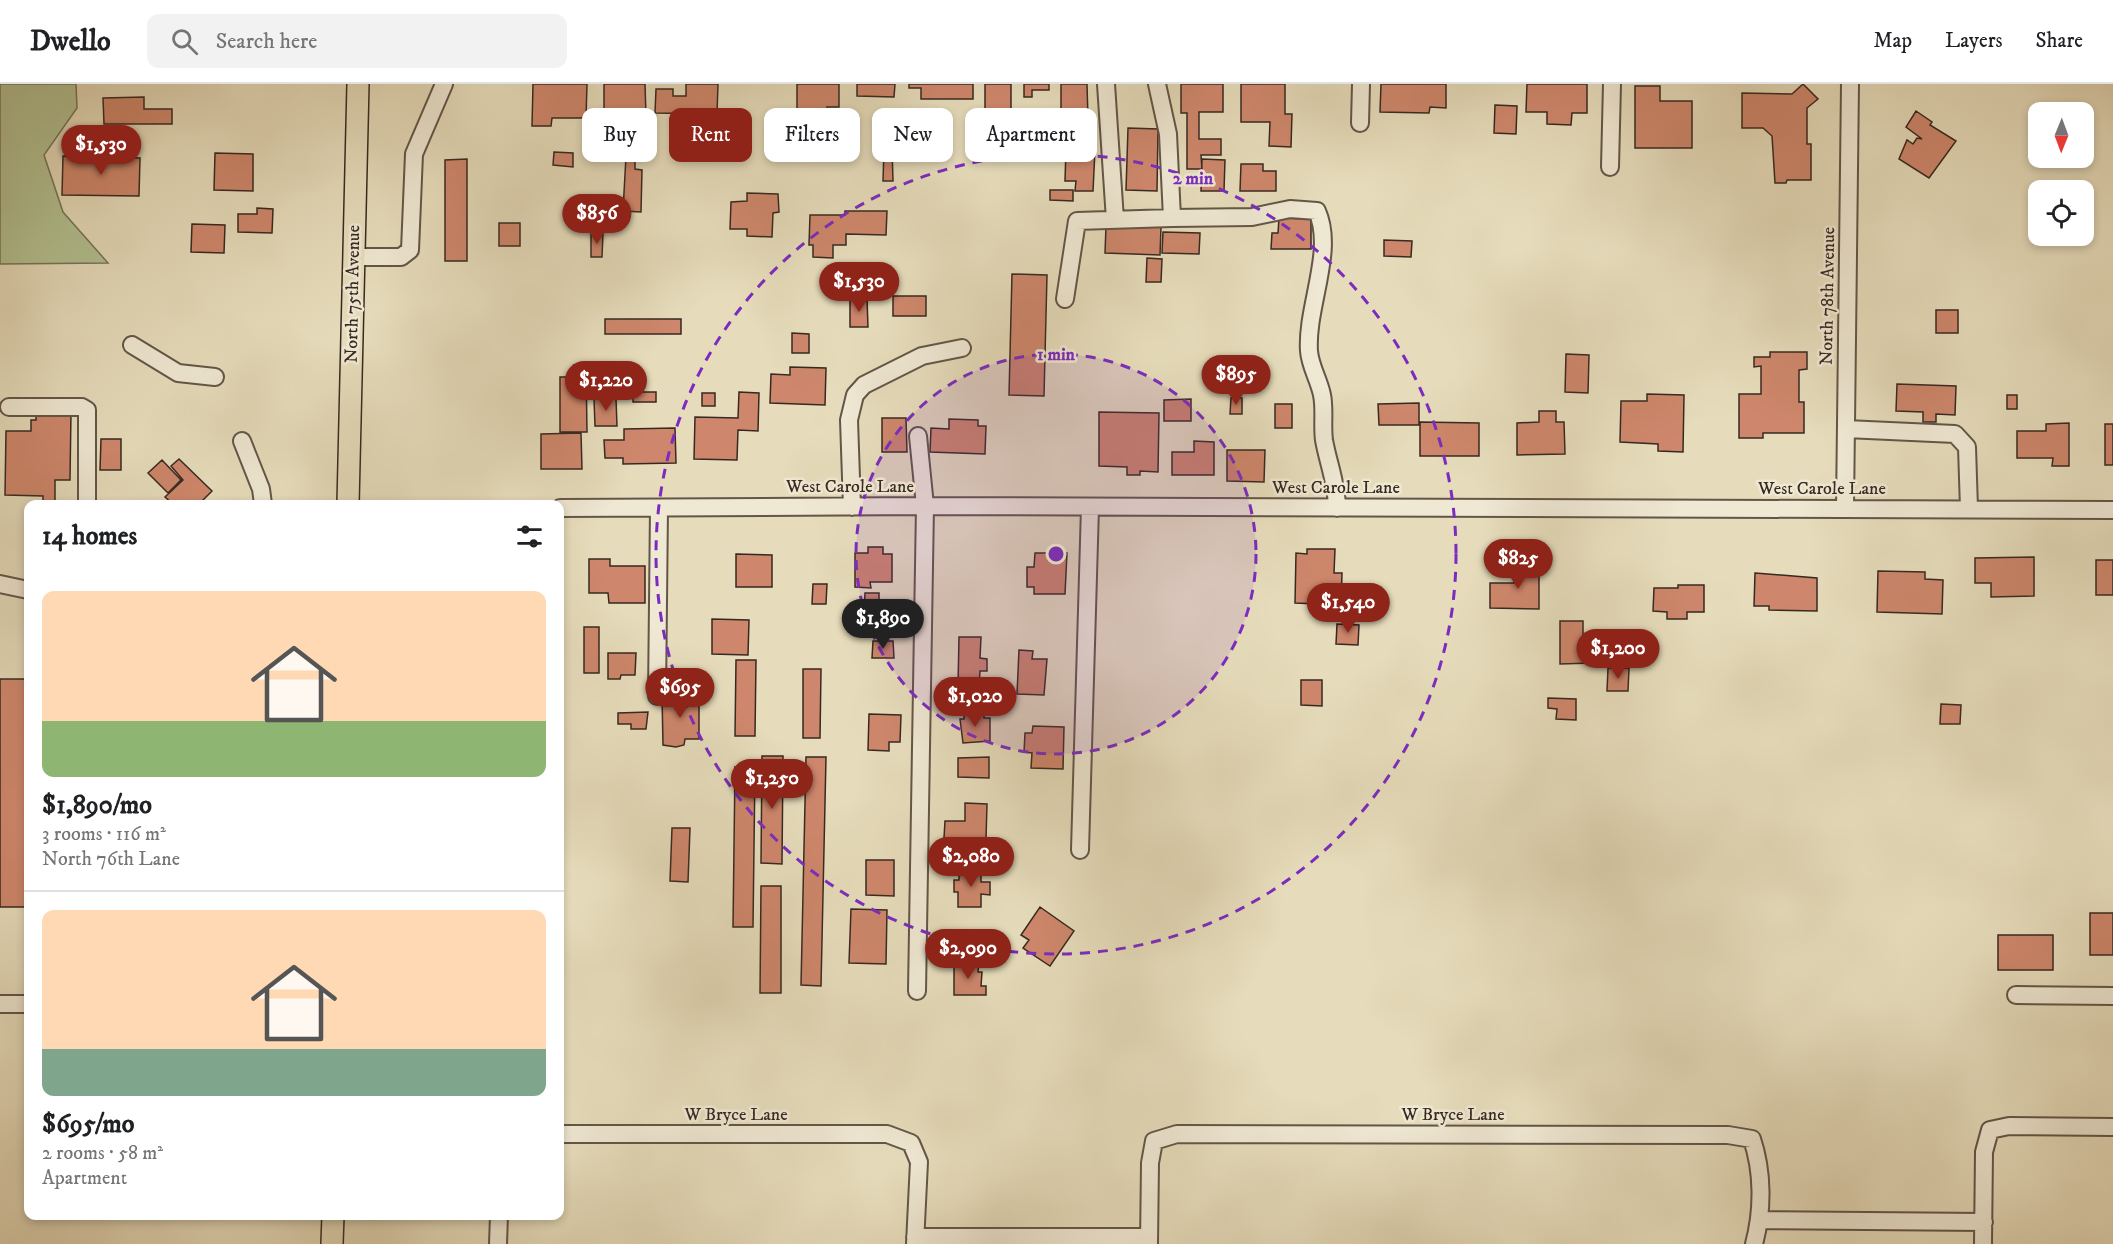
<!DOCTYPE html>
<html lang="en">
<head>
<meta charset="utf-8">
<style>
  body { margin:0; font-family:"IM FELL DW Pica",serif; background:#f2f2f2; color:#202124; height:100vh; display:flex; flex-direction:column; font-size:22px; white-space:nowrap }
  * { box-sizing:border-box; margin:0 }
  p { font-size:20px; color:#757577 }
  .icon { flex:none; width:33px; height:33px; fill:none; stroke:currentColor; stroke-width:2; stroke-linecap:round; stroke-linejoin:round }
  .map { position:relative; flex:1; overflow:hidden }
  .details { position:absolute; left:24px; top:416px; width:540px; height:720px; display:flex; flex-direction:column; background:#fff; border-radius:12px; box-shadow:0 3px 9px #0003 }
  .details>* { flex:none }
  .banner { position:absolute; left:582px; top:24px; width:570px; height:54px; display:flex; gap:12px }
  .needle { width:39px; rotate:181deg }
  .tools { position:absolute; left:2028px; top:18px; display:grid; gap:12px }
  .tools a { display:grid; place-items:center; width:66px; height:66px; border-radius:12px; background:#fff; box-shadow:0 3px 9px #0003; font-size:30px }
  .price { position:absolute; translate:-50% -51px; padding:0 14px; border-radius:21px; background:#8f2418; color:#fff; font-size:20px; line-height:39px; filter:drop-shadow(0 2px 3px #0008) }
  .price::after { content:''; position:absolute; left:50%; top:36px; width:18px; height:14px; margin-left:-9px; background:inherit; clip-path:polygon(0 0,100% 0,50% 100%) }
  .price.current { background:#222; color:#fff }
  ul { padding:0; list-style:none }
  li { display:grid; align-content:center; gap:12px; height:318px; padding:0 18px }
  li+li { border-top:2px solid #e0e0e0 }
  li span { display:grid; place-items:center; height:186px; border-radius:12px; color:#555 }
  li>.icon { margin-inline-start:auto }
  span .icon { width:108px; height:108px; fill:#fffc; stroke-width:1 }
  li b { font-size:26px }
  h2 { display:flex; justify-content:space-between; align-items:center; height:72px; padding:0 18px; font-size:26px }
  .pill { padding:0 21px; border-radius:12px; background:#fff; box-shadow:0 3px 9px #0003; font-size:21px; line-height:54px }
  .pill.current { background:#8f2418; color:#fff }
  header { display:flex; align-items:center; gap:36px; box-sizing:border-box; height:84px; padding:0 30px; background:#fff; border-bottom:2px solid #e0e0e0 }
  header strong { font-size:28px }
  nav { display:flex; gap:33px; margin-inline-start:auto; font-size:21px }
  .search { width:420px; height:54px; background:#f2f2f2; display:flex; align-items:center; gap:15px; box-sizing:border-box; padding:0 21px; border-radius:12px; color:#757577; font-size:22px }
  .map>svg:first-child { display:block }
  .green { fill:#b3c192; stroke:#75755a; stroke-width:1.5 }
  .building { fill:#ce876c; stroke:#372921; stroke-width:1.5 }
  .lines { fill:none; stroke-linecap:round; stroke-linejoin:round }
  .minor-casing { stroke:#635648; stroke-width:20 }
  .major-casing { stroke:#372921; stroke-width:24 }
  .minor { stroke:#efe8d3; stroke-width:16 }
  .major { stroke:#e6dcbb; stroke-width:21 }
  .ring { fill:none; stroke:#7b2cbf; stroke-width:3; stroke-dasharray:10 8 }
  .labels { text-anchor:middle; dominant-baseline:central; stroke-width:5; stroke-linejoin:round; paint-order:stroke }
  .street-label { font-size:18px; fill:#372921; stroke:#efe8d3 }
  .centre { fill:#7b2cbf; stroke:#efe8d3; stroke-width:3 }
  .ring-label { font-size:18px; text-anchor:middle; font-weight:bold; fill:#7b2cbf; stroke:#efe8d3; stroke-width:5; stroke-linejoin:round; paint-order:stroke }
</style>
</head>
<body>
<header>
<strong>Dwello</strong>
<div class="search"><svg class="icon" aria-label="search" viewBox="0 0 24 24"><circle cx="10" cy="10" r="6"/><path d="M15 15l6 6"/></svg>Search here</div>
<nav><a>Map</a><a>Layers</a><a>Share</a></nav>
</header>
<div class="map">
<svg width="2113" height="1160" viewBox="0 0 2113 1160">
  <rect width="100%" height="100%" fill="#e6dcbb"/>
  <filter id="stains"><feTurbulence type="fractalNoise" baseFrequency=".00333" numOctaves="4"/><feColorMatrix values="0 0 0 0 .2 0 0 0 0 .09 0 0 0 0 .02 0 0 0 .5 -.17"/></filter>
  <radialGradient id="worn" r=".72"><stop offset=".6" stop-color="#630" stop-opacity="0"/><stop offset="1" stop-color="#630" stop-opacity=".3"/></radialGradient>
  <path class="green" d="M0,0H76L77,24L44,71L63,128L108,179L0,180Z"/>
  <path class="building" d="M533,0H587L586,34H552L551,42H532Z
    M604,0H645L646,32L604,33Z
    M686,0H718L717,30L655,29L656,5H673V12H686Z
    M797,0H839V23H827V39H813V45H797Z
    M857,0H895L894,13L857,12Z
    M909,0H973V15H921V4H909Z
    M985,0H1011V27H985Z
    M1024,0H1049V6H1032V13H1024Z
    M1061,0H1087L1088,35H1061Z
    M1181,0H1223V28H1199V55H1221V71H1201L1202,85H1187V29H1181Z
    M1241,0H1285V30H1292L1291,63L1269,62L1270,38H1241Z
    M1381,0H1446V24L1430,23L1429,29L1380,28Z
    M1527,0H1587V29H1572L1571,41L1547,40V28H1526Z
    M1803,0L1818,15L1807,24V60H1811V96H1787L1786,99H1775L1772,52L1763,44H1742V9L1792,10Z
    M1635,2H1660V17H1692V64H1635Z
    M144,13V25H172V40H104L103,14Z
    M1495,21L1517,22L1516,50L1494,49Z
    M1916,27L1932,38L1930,41L1956,57L1929,94L1899,75L1907,56L1913,60L1917,54L1922,55L1906,43Z
    M1028,37H1044V53L1028,52Z
    M1128,44L1158,45L1157,107L1126,106Z
    M876,46H893V61L876,62Z
    M899,47H909V71H899Z
    M884,65H892L893,97H883Z
    M1066,65L1095,66L1093,107H1075L1076,97H1065Z
    M554,68L573,69V83L553,81Z
    M215,69L253,70V107L214,106Z
    M63,72L140,74L139,112L62,111Z
    M626,72H635V85L642,86L641,128L623,127Z
    M467,75V177H445V76Z
    M1202,75L1225,76L1224,107H1201Z
    M1241,80H1263V87H1276V107H1240Z
    M1050,106H1073V117L1050,116Z
    M747,109L778,110L779,128L773,129L772,153L747,152V145H730L731,118L747,117Z
    M257,124L273,125L272,149L238,148V130H257Z
    M845,127H887L886,151L846,150V161H833V174L813,173V161H809L810,131H845Z
    M1279,134L1311,135V165H1271L1272,149H1278Z
    M499,139H520V162H499Z
    M192,140L225,141L224,169L191,168Z
    M1106,142L1161,143L1160,171L1105,169Z
    M1163,148L1200,149L1199,170L1162,169Z
    M591,149H603L602,173H591Z
    M1384,156L1412,157L1411,173L1384,172Z
    M1147,174L1162,175L1161,198H1146Z
    M1012,190L1047,191L1044,312L1009,311Z
    M893,212H926V232H893Z
    M850,214H867L868,243H850Z
    M1936,226H1958V249H1936Z
    M605,235H681V250H605Z
    M792,249L809,250V269H792Z
    M1770,268H1807V285L1799,286V318H1804V349H1763V354H1739V310H1761V282L1754,283V273H1770Z
    M1566,270L1589,271L1588,309L1565,308Z
    M574,281H586L587,348H560V293H574Z
    M790,283L826,284L825,321L770,319L771,290L790,291Z
    M1897,300L1956,302L1955,331L1936,330V338H1923V328L1896,327Z
    M633,308H656V318H633Z
    M739,308L759,309L758,347L738,346L737,376L694,375L695,333L738,334Z
    M702,309H715V322H702Z
    M1647,310L1684,311L1683,368L1658,367V360L1620,358L1621,317H1647Z
    M2007,311H2017V325H2007Z
    M1231,314H1242V330H1230Z
    M594,315H616L617,342H595Z
    M1191,315V337H1164V316Z
    M1419,319V341H1379L1378,320Z
    M1275,320H1292V344H1275Z
    M1539,327H1556V338H1564L1565,370L1517,371V339L1539,338Z
    M36,328H71L70,396H55V418H43V412L5,411L6,347H31V336H36Z
    M1099,328L1159,329L1158,388L1140,387V391H1127V383L1099,382Z
    M882,334H906L907,368H882Z
    M949,335L978,336V342H986L985,370L930,368L931,344L949,345Z
    M1420,338L1479,339V372H1420Z
    M2069,339V382H2052L2053,374H2017V347H2046V340Z
    M2105,340H2113V381H2105Z
    M675,344L676,379L623,380V374H605L604,356H624V345Z
    M581,349L582,385H541V350Z
    M101,355H121V386H100Z
    M1194,357L1214,358V391H1172V368H1194Z
    M1227,366H1265L1264,398L1227,397Z
    M179,375L212,407L199,420H173L165,413L183,396L171,382Z
    M162,376L181,396L168,409L148,389Z
    M868,463H883V470H892V498H870L871,504L855,503V469H868Z
    M1307,465H1335L1334,489H1342L1341,521L1295,519L1296,469L1307,470Z
    M1035,469H1067L1065,510H1034V503H1027V483H1034Z
    M736,470L772,471V503H736Z
    M2034,473V512L1991,513V499H1975V474Z
    M589,475H610V482H645V519H609L608,509H589Z
    M2096,476H2113V511H2096Z
    M1514,481H1539V525L1490,524V499H1514Z
    M1878,487L1925,488V495L1943,496L1942,530L1877,528Z
    M1755,489L1817,494V527L1769,526V522H1754Z
    M813,500H827L826,520H812Z
    M1678,501H1704V528H1687V535H1667V528L1653,527L1654,504H1678Z
    M865,509H879V527H864Z
    M712,535L749,536L748,571L712,570Z
    M1560,537H1583V554H1592V579L1560,580Z
    M1337,540L1359,541L1358,561L1336,560Z
    M584,543H599V589H584Z
    M959,553H981L980,574L987,575V587H980L979,603L958,602Z
    M873,557H893L894,574H872Z
    M1019,566L1033,567L1032,575H1047L1044,611L1017,610Z
    M608,569H636L635,591H621L620,595H608Z
    M736,576H756L755,652H735Z
    M1608,584H1629L1628,607H1607Z
    M803,585H821L820,654H803Z
    M0,595H28V823H0Z
    M1301,596H1322V622L1301,621Z
    M699,610V655H685L684,661L676,663L663,661L662,611Z
    M1548,614L1576,615V636L1556,635L1557,625L1548,624Z
    M1941,620L1961,621L1960,640H1940Z
    M648,628L646,645H631V640H618V629Z
    M869,630L901,631L900,658H889V667L868,666Z
    M964,630H984V634H990V657L963,659L960,635H964Z
    M1033,642L1064,643L1063,685L1031,684L1032,669L1024,668L1025,649H1032Z
    M762,672H783L782,780L761,779Z
    M806,673H826L821,902L801,901Z
    M989,673V694L958,693V674Z
    M735,683H755L753,843H733Z
    M965,719L987,720L986,755L944,754L945,737H965Z
    M672,744H690L688,798L670,797Z
    M866,776H894V812L866,811Z
    M959,784L981,785V798H990V811L981,810V823H958V808H954V796H959Z
    M761,802H781V909H760Z
    M1040,823L1074,847L1050,882L1023,864L1029,856L1021,851Z
    M851,825L887,826L886,880L849,879Z
    M2090,829H2113V871H2090Z
    M1998,851H2053V886H1998Z
    M954,879H979L978,888H982L981,902H986V911H954Z"/>
  <g class="lines">
    <g class="minor-casing">
      <path id="minor" d="M1106,0L1115,136
        M1157,0L1168,50L1172,134L1252,133L1290,125L1317,127C1335,167 1306,223 1309,267C1310,282 1319,296 1322,311C1325,325 1322,341 1324,356C1328,379 1337,400 1337,424
        M1360,39L1361,0
        M1610,83L1612,0
        M354,173H401L410,166L414,70L444,0
        M1065,215L1077,137L1172,134
        M132,261L178,289L215,293
        M9,323H82L87,326V420
        M1846,345L1955,350L1967,363L1969,425
        M242,357L261,405L263,420
        M852,423L849,336L855,311L864,301L922,272L962,264
        M560,424L925,422L2113,426
        M1845,425L1850,0
        M0,500L28,506
        M657,612L659,424
        M1080,766L1090,423
        M917,907L925,422L918,352
        M2016,911L2113,912
        M0,920H28
        M560,1050H887L911,1059L919,1078L915,1160
        M1760,1136L1984,1138
        M915,1153H1149
        M498,1160L499,1131
        M1149,1160L1150,1079L1154,1057L1177,1050L1728,1051L1752,1055C1763,1088 1763,1126 1754,1160
        M1983,1160L1984,1068L1990,1046L2009,1042L2113,1043"/>
    </g>
    <g class="major-casing">
      <path id="major" d="M348,420L358,0
        M332,1160L333,1131"/>
    </g>
    <use href="#minor" class="minor"/>
    <use href="#major" class="major"/>
  </g>
  <circle cx="1056" cy="470" r="200" fill="#7b2cbf" fill-opacity=".12"/>
  <g class="ring">
    <circle cx="1056" cy="470" r="200"/>
    <circle cx="1056" cy="470" r="400"/>
  </g>
  <g class="labels">
    <g class="street-label">
      <text transform="translate(353 210) rotate(-89)">North 75th Avenue</text>
      <text transform="translate(1828 212) rotate(-89)">North 78th Avenue</text>
      <text x="850" y="403">West Carole Lane</text>
      <text x="1336" y="404">West Carole Lane</text>
      <text x="1822" y="405">West Carole Lane</text>
      <text x="736" y="1031">W Bryce Lane</text>
      <text x="1453" y="1031">W Bryce Lane</text>
    </g>
  </g>
  <circle cx="1056" cy="470" r="9" class="centre"/>
  <g class="ring-label">
    <text x="1193" y="100">2 min</text>
    <text x="1056" y="276">1 min</text>
  </g>
  <rect width="100%" height="100%" filter="url(#stains)"/>
  <rect width="100%" height="100%" fill="url(#worn)"/>
</svg>
<div class="tools">
<a><svg class="needle" viewBox="-14 -14 28 28"><path d="M0-13l5 13h-10z" fill="#e53935"/><path d="M0 13l5-13h-10z" fill="#757577"/></svg></a>
<a><svg class="icon" aria-label="locate" viewBox="0 0 24 24"><circle cx="12" cy="12" r="6"/><path d="M12 2v4M12 18v4M2 12h4M18 12h4"/></svg></a>
</div>
<b class="price" style="left:101px;top:92px">$1,530</b>
<b class="price" style="left:597px;top:161px">$856</b>
<b class="price" style="left:859px;top:229px">$1,530</b>
<b class="price" style="left:1236px;top:322px">$895</b>
<b class="price" style="left:606px;top:328px">$1,220</b>
<b class="price" style="left:1518px;top:506px">$825</b>
<b class="price" style="left:1348px;top:550px">$1,540</b>
<b class="price current" style="left:883px;top:566px">$1,890</b>
<b class="price" style="left:1618px;top:596px">$1,200</b>
<b class="price" style="left:680px;top:635px">$695</b>
<b class="price" style="left:975px;top:644px">$1,020</b>
<b class="price" style="left:772px;top:726px">$1,250</b>
<b class="price" style="left:971px;top:804px">$2,080</b>
<b class="price" style="left:968px;top:896px">$2,090</b>
<div class="banner">
<a class="pill">Buy</a>
<a class="pill current">Rent</a>
<a class="pill">Filters</a>
<a class="pill">New</a>
<a class="pill">Apartment</a>
</div>
<section class="details">
<h2>14 homes<svg class="icon" aria-label="filters" viewBox="0 0 24 24"><path d="M4 7h16M4 17h16"/><circle cx="9" cy="7" r="2"/><circle cx="15" cy="17" r="2"/></svg></h2>
<ul>
<li><span style="background:linear-gradient(#ffd9b3 70%,#8fb573 0)"><svg class="icon" aria-label="home" viewBox="0 0 24 24"><path d="M3 11l9-7 9 7M6 9v11h12V9"/></svg></span><div><b>$1,890/mo</b><p>3 rooms · 116 m²</p><p>North 76th Lane</p></div></li>
<li><span style="background:linear-gradient(#ffd9b3 75%,#7fa58c 0)"><svg class="icon" aria-label="home" viewBox="0 0 24 24"><path d="M3 11l9-7 9 7M6 9v11h12V9"/></svg></span><div><b>$695/mo</b><p>2 rooms · 58 m²</p><p>Apartment</p></div></li>
</ul>
</section>
</div>
</body>
</html>
